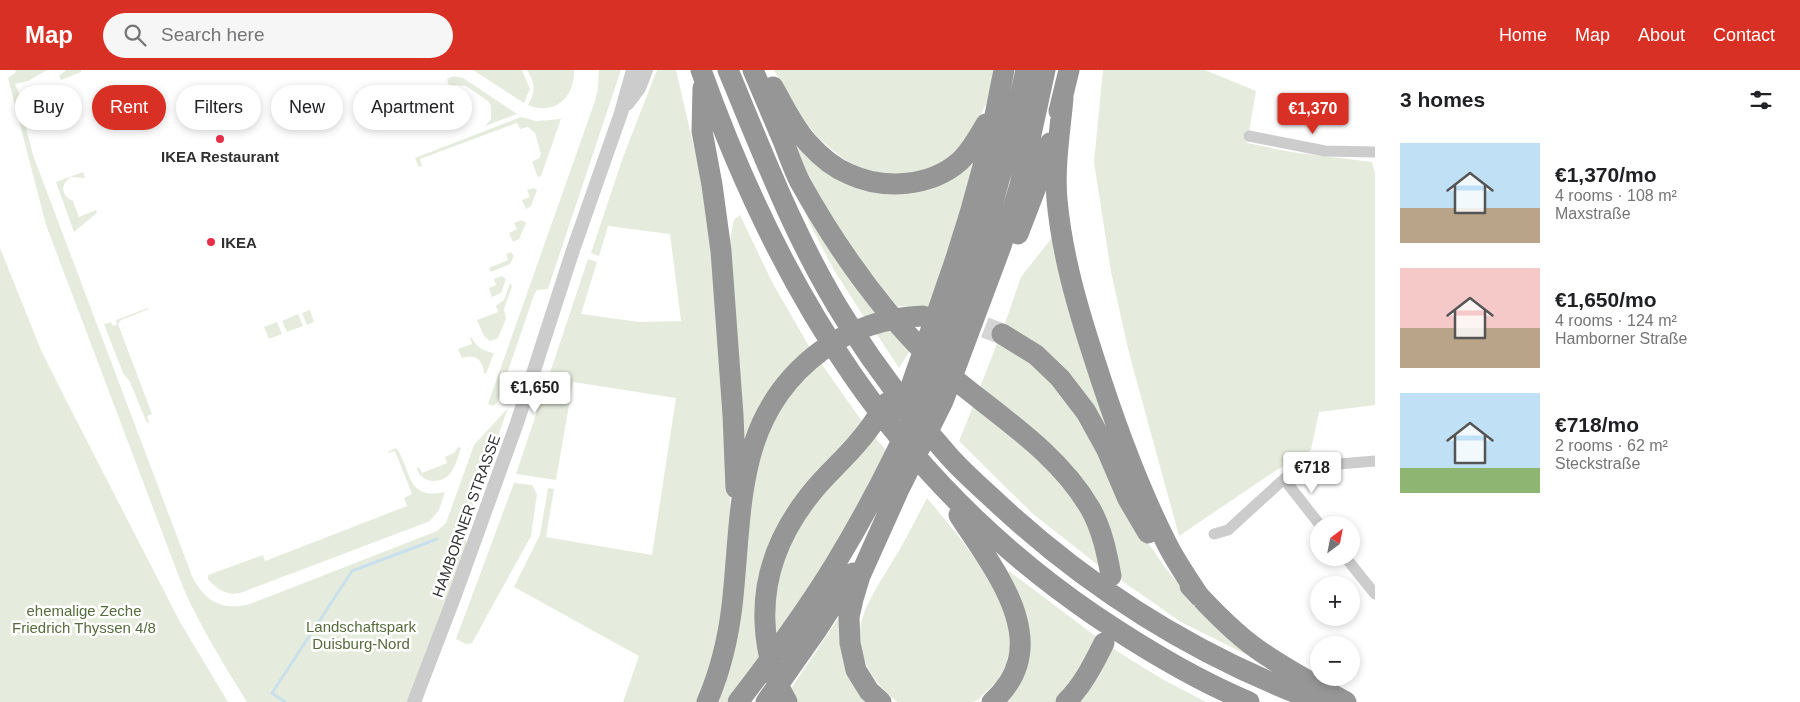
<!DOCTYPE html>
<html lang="en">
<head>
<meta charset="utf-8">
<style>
  body { margin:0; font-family:Helvetica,sans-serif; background:#f6f6f6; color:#202124; height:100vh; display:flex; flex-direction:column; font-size:19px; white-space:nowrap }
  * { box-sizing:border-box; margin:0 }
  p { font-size:16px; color:#757577 }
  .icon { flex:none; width:28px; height:28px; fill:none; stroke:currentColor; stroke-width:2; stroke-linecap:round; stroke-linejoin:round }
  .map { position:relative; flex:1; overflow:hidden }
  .panel { display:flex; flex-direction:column; background:#fff; width:425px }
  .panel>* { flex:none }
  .top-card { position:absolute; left:15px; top:15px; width:475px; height:45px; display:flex; gap:10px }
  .needle { width:32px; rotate:32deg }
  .buttons { position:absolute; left:1310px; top:446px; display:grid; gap:10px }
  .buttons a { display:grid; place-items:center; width:50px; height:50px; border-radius:50%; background:#fff; box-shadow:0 2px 8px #0003; font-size:25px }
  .price { position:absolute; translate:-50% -42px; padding:0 11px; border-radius:5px; background:#fff; color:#222; font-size:16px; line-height:32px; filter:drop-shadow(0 1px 2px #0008) }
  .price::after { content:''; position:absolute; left:50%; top:30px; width:15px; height:11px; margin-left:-8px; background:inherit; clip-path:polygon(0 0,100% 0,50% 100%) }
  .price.selected { background:#d93025; color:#fff }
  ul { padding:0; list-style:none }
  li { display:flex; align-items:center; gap:15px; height:125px; padding:0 25px }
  li span { display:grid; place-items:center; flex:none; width:140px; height:100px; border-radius:0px; color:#555 }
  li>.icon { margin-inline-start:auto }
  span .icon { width:60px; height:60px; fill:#fffc; stroke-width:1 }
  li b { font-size:21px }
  h2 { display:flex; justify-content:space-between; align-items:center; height:60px; padding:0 25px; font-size:21px }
  .tag { padding:0 18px; border-radius:22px; background:#fff; box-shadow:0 2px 8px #0003; font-size:18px; line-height:45px }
  .tag.selected { background:#d93025; color:#fff }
  header { display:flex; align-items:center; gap:30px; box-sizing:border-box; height:70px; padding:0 25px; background:#d93025; color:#fff }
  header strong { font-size:24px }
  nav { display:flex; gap:28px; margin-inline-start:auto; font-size:18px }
  .search { width:350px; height:45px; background:#f6f6f6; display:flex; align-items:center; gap:12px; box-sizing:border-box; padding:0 18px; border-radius:28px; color:#757577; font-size:19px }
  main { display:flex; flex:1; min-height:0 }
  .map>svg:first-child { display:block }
  .green { fill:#e6ecdd }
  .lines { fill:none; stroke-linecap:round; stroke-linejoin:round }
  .stream { stroke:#c9e0ec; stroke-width:3 }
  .motorway-tunnel { stroke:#d5d5d5; stroke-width:21; stroke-dasharray:21 11; stroke-linecap:butt }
  .minor { stroke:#ccc; stroke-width:11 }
  .tertiary { stroke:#ccc; stroke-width:14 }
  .motorway { stroke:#969696; stroke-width:21 }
  .poi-dot { fill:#e73048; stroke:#fff; stroke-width:2 }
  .labels { text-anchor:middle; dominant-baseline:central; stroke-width:5; stroke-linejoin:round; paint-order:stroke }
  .poi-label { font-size:15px; font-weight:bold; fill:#2f2f2f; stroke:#fff }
  .street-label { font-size:15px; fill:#2f2f2f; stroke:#fff }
  .park-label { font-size:15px; fill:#556b3c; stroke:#fff }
</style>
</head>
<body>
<header>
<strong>Map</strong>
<div class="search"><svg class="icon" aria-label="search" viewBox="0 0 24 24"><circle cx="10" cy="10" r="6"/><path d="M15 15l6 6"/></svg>Search here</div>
<nav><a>Home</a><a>Map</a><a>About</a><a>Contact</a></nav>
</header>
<main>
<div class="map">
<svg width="1375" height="632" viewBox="0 0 1375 632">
  <rect width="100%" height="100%" fill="#fff"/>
  <path class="green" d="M15,0H47L28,11L15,14L23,33L24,50L33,85L192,506C205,532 222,541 250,534L437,461L446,453L474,375L508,338L466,455V478L409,632H247C224,595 202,559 184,520L46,155L8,8L16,2Z
    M66,0H81V2L61,10L59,6Z
    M473,0H522L530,19L524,33Z
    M527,0H574C575,27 555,46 528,35C536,21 535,13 527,0Z
    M599,0H621L548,219L537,220L534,225L497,333L493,336L488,334L595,31L598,18Z
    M657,0H676L709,143L728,356L731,472L730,525L702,632H623L639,586L514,517L540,465L548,418L554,419L546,467L652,485L676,328L573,312L556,410L516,404L588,189L597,192L581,244L639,252L681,251L670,164L608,156L599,186L591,183L623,87Z
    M774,0H996L988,29L973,62L944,93L926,100L894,105L861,99L844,89L830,78L817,67L804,50Z
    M1103,0H1205L1256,21L1247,73L1291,82L1372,92L1375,103V335L1319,342L1311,380L1275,401L1179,466L1129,283L1111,202L1094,92Z
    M454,6L463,8L517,44L485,56L491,49V36L488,31L466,16L457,15L450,18L447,9Z
    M779,40L870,119L981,79L929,237L897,236C876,210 854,185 837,156C814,119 796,80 779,40Z
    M521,47L536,51L561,49L541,106L538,107L532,92L539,88L541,84L535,63L528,57L520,59L517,53L420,89L422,96L419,97L415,88Z
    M780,86L879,243L864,247L834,200L811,156Z
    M83,102L85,108L71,107C60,114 61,126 73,131L79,147L96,140L97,143L74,162L56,112Z
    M534,118L537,120L531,136L526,139L522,130L530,127L527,120Z
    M740,145L772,212L810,278L742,391L727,182L734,150Z
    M522,150L526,153L519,169L513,172L509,163L517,159L514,153Z
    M1054,165L1112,375L1004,256L1021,207Z
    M0,178L41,280L68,334L180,552L228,632H0Z
    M511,182L514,186L510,194L491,202L489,198L508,190L506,184Z
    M502,206L506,209L501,223L492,227L489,218L496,215L494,209Z
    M510,213L512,216L504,239L506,249L498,268L490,271L484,266L477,250L498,242L496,236L504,230Z
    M148,238L149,239L121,250L118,254L152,344L147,346L149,352L147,353L130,312L123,303L104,254L111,252L113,256L117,255L116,250Z
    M310,240L314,252L307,255L302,243Z
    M298,244L303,256L287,262L282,251Z
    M277,252L282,264L269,269L264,257Z
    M890,256L911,279L899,298L874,260Z
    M470,267L472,268C476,277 484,281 494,283L486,304L484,303C483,289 475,284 462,288L458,279L472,274Z
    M998,271L1032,291L1079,346L1144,467L1167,500L1195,533L1267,595L1181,552L1122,511L1117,481L1108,454L980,317Z
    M818,289L864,354L780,452L760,588L727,632H714L752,408L775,341Z
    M974,334L1047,395L1085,443L1103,499L1033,444L959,371Z
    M872,364L886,380L829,491L775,569L774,509L793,459Z
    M458,377L461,378C458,387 455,398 449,405C439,415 419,412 417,398L419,397L422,403L447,393L445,387L454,383Z
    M396,378C412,399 405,431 445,422L439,440L430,451L240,523C227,526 216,519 208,509V505L263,485L265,491L407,436L404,428L412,424L395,381L389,383L388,382Z
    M514,413L532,415L537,424L531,466L472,573L466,574L456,569Z
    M927,428L960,468L984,501L1007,544L1010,578L1006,595L998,610L978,630L973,632H898C872,614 852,579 863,546C870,526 883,507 894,489C906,469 916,449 927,428Z
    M1009,501L1098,568L1084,597L1056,632H1004L1028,561L1026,544L1008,503Z
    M839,547L869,632H797L790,620Z
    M1112,578L1162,609L1206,632H1079L1099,607Z"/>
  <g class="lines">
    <path class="stream" d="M285,632L272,623L352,501L437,469"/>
    <path class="motorway-tunnel" d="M954,249L976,254L1002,264"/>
    <path class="minor" d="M1249,66L1325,81L1375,82
      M1284,409L1320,455
      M1214,464L1228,460L1284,409L1293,401L1303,397L1375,391
      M1346,488L1375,524"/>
    <path class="tertiary" d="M627,34L639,18L646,0
      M414,632L455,525L517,353L573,180L621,43L633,0"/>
    <path class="motorway" d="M701,0C781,224 895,409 1094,545C1143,578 1194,609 1249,632
      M728,0C764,86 797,174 847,252C877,299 911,344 948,385C961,400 976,413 990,426C1085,516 1197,587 1320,632
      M753,0C763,24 774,49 784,73C789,86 794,100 800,112C825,157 854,201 887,241C903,260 920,279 939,296C990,341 1055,378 1090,438C1102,459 1107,483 1111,506
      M773,17C784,36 794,58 809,74C820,86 834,98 849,104C883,120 931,117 960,91C971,81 979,66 986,54
      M703,18L702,61L712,115L721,181L733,345L736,418
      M1063,28C1060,62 1054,96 1057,130C1062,184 1077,236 1094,288C1114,351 1137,415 1167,474C1176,492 1188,509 1199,526
      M1059,41L1069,0
      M1018,164L1038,112L1050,73
      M1002,264L1036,285L1060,308L1086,342L1107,380L1128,429L1148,463
      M903,340C917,297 933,256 947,214C972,144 991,72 1004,0
      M959,445C994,500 1057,574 992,632
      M1190,516C1210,538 1233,562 1257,579C1285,599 1316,615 1346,632
      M707,632C720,602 728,569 732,536C743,440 733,346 821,281C850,259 887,247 923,246
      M738,632C772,588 805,543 834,496C927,343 989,174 1026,0
      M766,632L816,561L853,503
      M787,632C773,607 766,581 765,552C763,505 780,463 809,426C824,406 844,390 860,370C870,359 878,345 887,333
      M881,632L869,621L856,600L850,573L849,547L853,529L860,506L899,419L943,331L1001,176L1020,115L1045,0
      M1066,632C1083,615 1093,595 1104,573"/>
  </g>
  <g class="poi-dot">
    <circle cx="220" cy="69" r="5"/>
    <circle cx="211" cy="172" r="5"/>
  </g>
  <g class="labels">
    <g class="poi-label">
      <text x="220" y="86">IKEA Restaurant</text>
      <text x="221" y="172" text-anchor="start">IKEA</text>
    </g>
    <g class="street-label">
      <text transform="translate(466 446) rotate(-70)">HAMBORNER STRASSE</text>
    </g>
    <g class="park-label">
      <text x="84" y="540">ehemalige Zeche<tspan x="84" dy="17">Friedrich Thyssen 4/8</tspan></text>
      <text x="361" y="556">Landschaftspark<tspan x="361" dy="17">Duisburg-Nord</tspan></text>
    </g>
  </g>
</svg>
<div class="buttons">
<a><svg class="needle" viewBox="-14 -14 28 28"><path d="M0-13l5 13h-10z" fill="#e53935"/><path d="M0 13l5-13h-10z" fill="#757577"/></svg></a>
<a>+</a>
<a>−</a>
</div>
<b class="price selected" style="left:1313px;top:65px">€1,370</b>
<b class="price" style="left:535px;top:344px">€1,650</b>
<b class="price" style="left:1312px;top:424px">€718</b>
<div class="top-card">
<a class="tag">Buy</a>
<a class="tag selected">Rent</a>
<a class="tag">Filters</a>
<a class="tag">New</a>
<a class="tag">Apartment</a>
</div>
</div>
<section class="panel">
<h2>3 homes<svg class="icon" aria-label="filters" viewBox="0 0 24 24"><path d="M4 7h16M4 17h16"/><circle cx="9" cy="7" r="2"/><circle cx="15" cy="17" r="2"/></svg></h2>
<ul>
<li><span style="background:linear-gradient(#bfe0f5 65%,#b9a48a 0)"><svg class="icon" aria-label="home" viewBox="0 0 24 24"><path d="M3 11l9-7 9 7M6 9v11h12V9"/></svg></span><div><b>€1,370/mo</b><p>4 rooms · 108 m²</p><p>Maxstraße</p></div></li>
<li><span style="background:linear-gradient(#f6c9c9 60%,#b9a48a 0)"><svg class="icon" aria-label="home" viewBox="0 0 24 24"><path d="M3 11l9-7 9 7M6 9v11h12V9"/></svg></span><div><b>€1,650/mo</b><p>4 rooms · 124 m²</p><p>Hamborner Straße</p></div></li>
<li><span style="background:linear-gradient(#bfe0f5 75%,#8fb573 0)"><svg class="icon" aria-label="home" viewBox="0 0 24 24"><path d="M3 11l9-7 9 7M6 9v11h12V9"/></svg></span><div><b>€718/mo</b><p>2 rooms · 62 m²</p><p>Steckstraße</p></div></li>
</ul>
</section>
</main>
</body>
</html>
